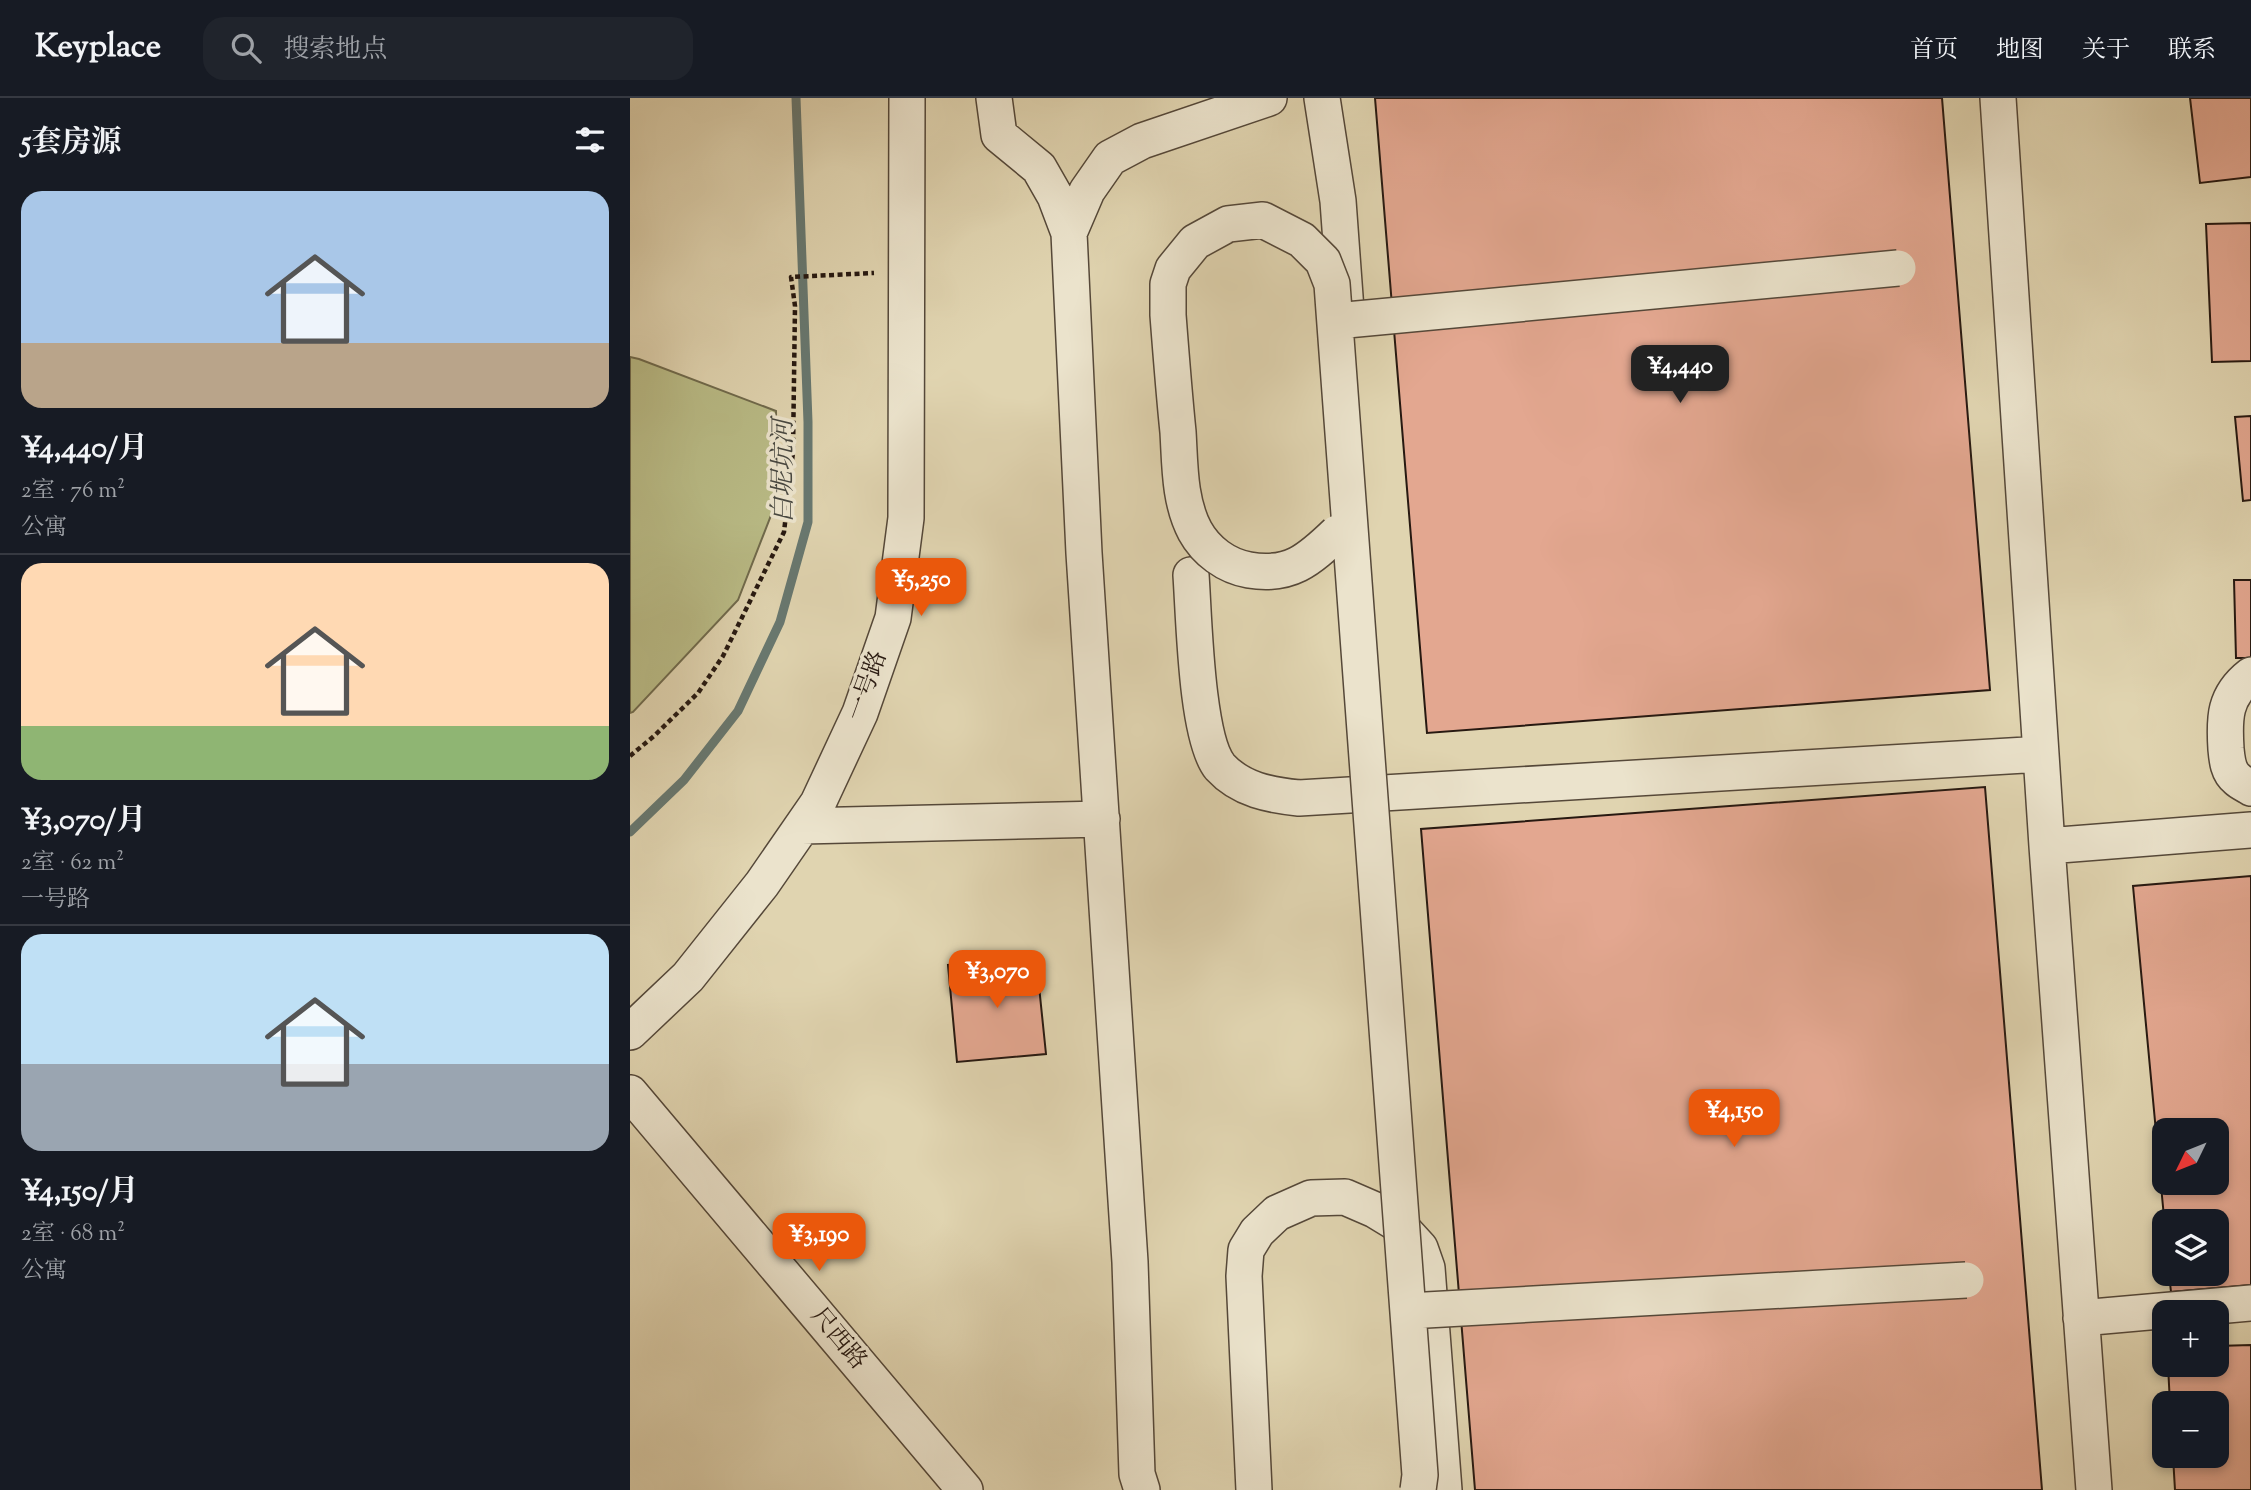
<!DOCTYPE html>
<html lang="zh">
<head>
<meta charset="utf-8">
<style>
  body { margin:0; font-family:"Sorts Mill Goudy","Noto Serif SC",serif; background:#20242c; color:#f1f3f6; height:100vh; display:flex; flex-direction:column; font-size:26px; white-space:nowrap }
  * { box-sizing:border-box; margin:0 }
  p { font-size:23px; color:#9ea1a6 }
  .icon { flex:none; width:38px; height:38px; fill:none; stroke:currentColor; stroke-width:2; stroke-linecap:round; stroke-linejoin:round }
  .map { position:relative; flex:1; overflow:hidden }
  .panel { display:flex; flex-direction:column; background:#171b24; width:630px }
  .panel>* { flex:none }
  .needle { width:46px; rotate:227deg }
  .fabs { position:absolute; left:1522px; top:1020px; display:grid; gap:14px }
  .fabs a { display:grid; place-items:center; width:77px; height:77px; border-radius:14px; background:#171b24; box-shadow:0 4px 10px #0003; font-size:35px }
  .price { position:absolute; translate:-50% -60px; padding:0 16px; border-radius:14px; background:#ea580c; color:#fff; font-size:23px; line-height:46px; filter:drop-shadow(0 2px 4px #0008) }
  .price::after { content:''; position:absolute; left:50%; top:42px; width:21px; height:16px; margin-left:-10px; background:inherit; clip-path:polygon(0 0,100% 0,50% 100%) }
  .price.active { background:#222; color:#fff }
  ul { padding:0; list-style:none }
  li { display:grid; align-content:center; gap:14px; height:371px; padding:0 21px }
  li+li { border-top:2px solid #363941 }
  li span { display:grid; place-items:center; height:217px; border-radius:21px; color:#555 }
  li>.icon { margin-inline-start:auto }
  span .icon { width:126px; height:126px; fill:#fffc; stroke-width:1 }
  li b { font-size:30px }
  h2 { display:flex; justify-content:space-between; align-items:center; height:84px; padding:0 21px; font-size:30px }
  header { display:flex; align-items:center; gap:42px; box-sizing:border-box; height:98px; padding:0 35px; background:#171b24; border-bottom:2px solid #363941 }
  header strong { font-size:33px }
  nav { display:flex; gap:38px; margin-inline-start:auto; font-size:24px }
  .search { width:490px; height:63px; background:#20242c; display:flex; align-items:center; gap:18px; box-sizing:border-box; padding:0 24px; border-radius:21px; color:#9ea1a6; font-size:26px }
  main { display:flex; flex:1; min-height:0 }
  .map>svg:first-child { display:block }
  .green { fill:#b9bb86; stroke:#706a4c; stroke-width:2 }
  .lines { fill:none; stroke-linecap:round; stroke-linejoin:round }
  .stream { stroke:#687870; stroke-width:9 }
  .building { fill:#e3a790; stroke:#271911; stroke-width:2; fill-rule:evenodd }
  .minor-casing { stroke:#554839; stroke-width:38 }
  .path { stroke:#271911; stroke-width:4.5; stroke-dasharray:5 3.5; stroke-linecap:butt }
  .minor { stroke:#ebe3cc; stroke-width:35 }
  .minor-bridge-casing { stroke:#554839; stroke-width:38; stroke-linecap:butt }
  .minor-bridge { stroke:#ebe3cc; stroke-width:35 }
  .labels { text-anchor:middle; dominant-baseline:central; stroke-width:7; stroke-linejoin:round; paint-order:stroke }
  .street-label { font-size:24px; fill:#271911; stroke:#ebe3cc }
  .water-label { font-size:26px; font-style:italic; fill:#484841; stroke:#ebe3cc }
</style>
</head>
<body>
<header>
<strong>Keyplace</strong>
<div class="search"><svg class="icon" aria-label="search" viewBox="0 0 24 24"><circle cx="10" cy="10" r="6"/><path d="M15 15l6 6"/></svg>搜索地点</div>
<nav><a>首页</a><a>地图</a><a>关于</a><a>联系</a></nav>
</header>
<main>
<section class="panel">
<h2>5套房源<svg class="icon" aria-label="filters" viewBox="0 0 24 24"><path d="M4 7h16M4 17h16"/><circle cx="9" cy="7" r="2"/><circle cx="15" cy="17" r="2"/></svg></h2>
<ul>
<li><span style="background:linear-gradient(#a9c7e8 70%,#b9a48a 0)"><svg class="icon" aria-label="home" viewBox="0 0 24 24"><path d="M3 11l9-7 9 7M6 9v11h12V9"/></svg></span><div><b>¥4,440/月</b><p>2室 · 76 m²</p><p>公寓</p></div></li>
<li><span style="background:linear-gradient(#ffd9b3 75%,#8fb573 0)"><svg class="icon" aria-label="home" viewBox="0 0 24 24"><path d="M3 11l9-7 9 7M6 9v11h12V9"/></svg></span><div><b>¥3,070/月</b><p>2室 · 62 m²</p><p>一号路</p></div></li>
<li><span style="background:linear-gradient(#bfe0f5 60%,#9aa5b1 0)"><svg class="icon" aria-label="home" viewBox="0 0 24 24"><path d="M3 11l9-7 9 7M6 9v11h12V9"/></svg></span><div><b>¥4,150/月</b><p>2室 · 68 m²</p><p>公寓</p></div></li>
</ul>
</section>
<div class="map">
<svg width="1621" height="1392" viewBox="0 0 1621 1392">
  <rect width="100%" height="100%" fill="#e0d4b0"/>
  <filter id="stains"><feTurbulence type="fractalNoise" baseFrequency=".00286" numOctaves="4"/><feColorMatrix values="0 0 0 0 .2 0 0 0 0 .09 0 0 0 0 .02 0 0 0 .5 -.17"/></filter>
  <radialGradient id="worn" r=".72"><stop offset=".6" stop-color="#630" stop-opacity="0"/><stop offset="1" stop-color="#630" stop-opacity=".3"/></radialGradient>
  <path class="green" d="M0,259L9,261L146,313L147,402L108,502L3,614L0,615Z"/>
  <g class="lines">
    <path class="stream" d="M0,734L54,682L108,613L150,524L178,424V324L166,0"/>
  </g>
  <path class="building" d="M745,0H1312L1360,592L797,635Z
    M1560,0H1621V79L1570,85Z
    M1621,125V263L1582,264L1576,126Z
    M1621,318V402L1613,403L1605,319Z
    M1604,482H1621V560H1606Z
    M1355,689L1412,1392H845L791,731Z
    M1621,778V1187L1541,1194L1539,1176H1587V1124H1535V1130L1503,788ZM1535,1032H1587V1085H1535Z
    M406,859L416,956L327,964L318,867Z
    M1621,1247V1392H1545L1543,1358H1587V1306H1540L1538,1267H1587V1248Z"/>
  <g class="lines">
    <g class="minor-casing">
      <path id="minor" d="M364,0L369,37L409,70L425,98L439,135
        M692,0L708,103L716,212
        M1368,0L1417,748L1464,1392
        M561,477C564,518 566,640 590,669C611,692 640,697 669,700L1411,656
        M1621,577C1594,598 1594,620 1596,651C1597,662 1598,674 1607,681C1611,685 1617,687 1621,690
        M172,728L472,721
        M1417,748L1621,732
        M0,934L58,879L132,786L188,705L230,615L263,520L276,420L277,0
        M0,995L335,1392
        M1451,1220L1621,1205
        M512,1392L507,1376L500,1164L454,455L439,135L457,93L480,60L512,43L639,0
        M624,1392L614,1178L616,1152L627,1134L647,1115L681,1100L715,1099L745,1112L768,1126L790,1150L797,1170L814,1392"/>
    </g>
    <path class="path" d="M0,658L24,638L68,595L93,558L154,434L163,354L165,208L161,179L244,175"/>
    <use href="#minor" class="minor"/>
    <g class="minor-bridge-casing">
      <path id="minor-bridge" d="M706,223L1268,170
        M707,435C679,462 660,479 619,472C596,468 576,453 565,433C549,403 550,366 548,334C544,295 541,256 538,217V186L543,171L565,144L598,126L633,122L672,142L693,163L702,186L790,1377L788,1392
        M778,1213L1336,1182"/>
    </g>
    <use href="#minor-bridge" class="minor-bridge"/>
  </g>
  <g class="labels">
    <g class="street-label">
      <text transform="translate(238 588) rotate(-70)">一号路</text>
      <text transform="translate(208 1241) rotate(50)">尺西路</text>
    </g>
    <g class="water-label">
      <text transform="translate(154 373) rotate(-90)">白坭坑河</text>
    </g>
  </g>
  <rect width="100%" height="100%" filter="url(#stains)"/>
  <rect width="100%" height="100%" fill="url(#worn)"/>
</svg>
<div class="fabs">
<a><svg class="needle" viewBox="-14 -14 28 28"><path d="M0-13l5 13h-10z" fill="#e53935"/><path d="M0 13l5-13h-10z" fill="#9ea1a6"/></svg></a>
<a><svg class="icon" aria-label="layers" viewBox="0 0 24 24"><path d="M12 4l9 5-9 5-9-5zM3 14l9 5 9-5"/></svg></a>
<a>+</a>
<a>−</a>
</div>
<b class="price active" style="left:1050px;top:307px">¥4,440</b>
<b class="price" style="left:291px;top:520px">¥5,250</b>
<b class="price" style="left:367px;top:912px">¥3,070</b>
<b class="price" style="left:1104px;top:1051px">¥4,150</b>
<b class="price" style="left:189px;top:1175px">¥3,190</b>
</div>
</main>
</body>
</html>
